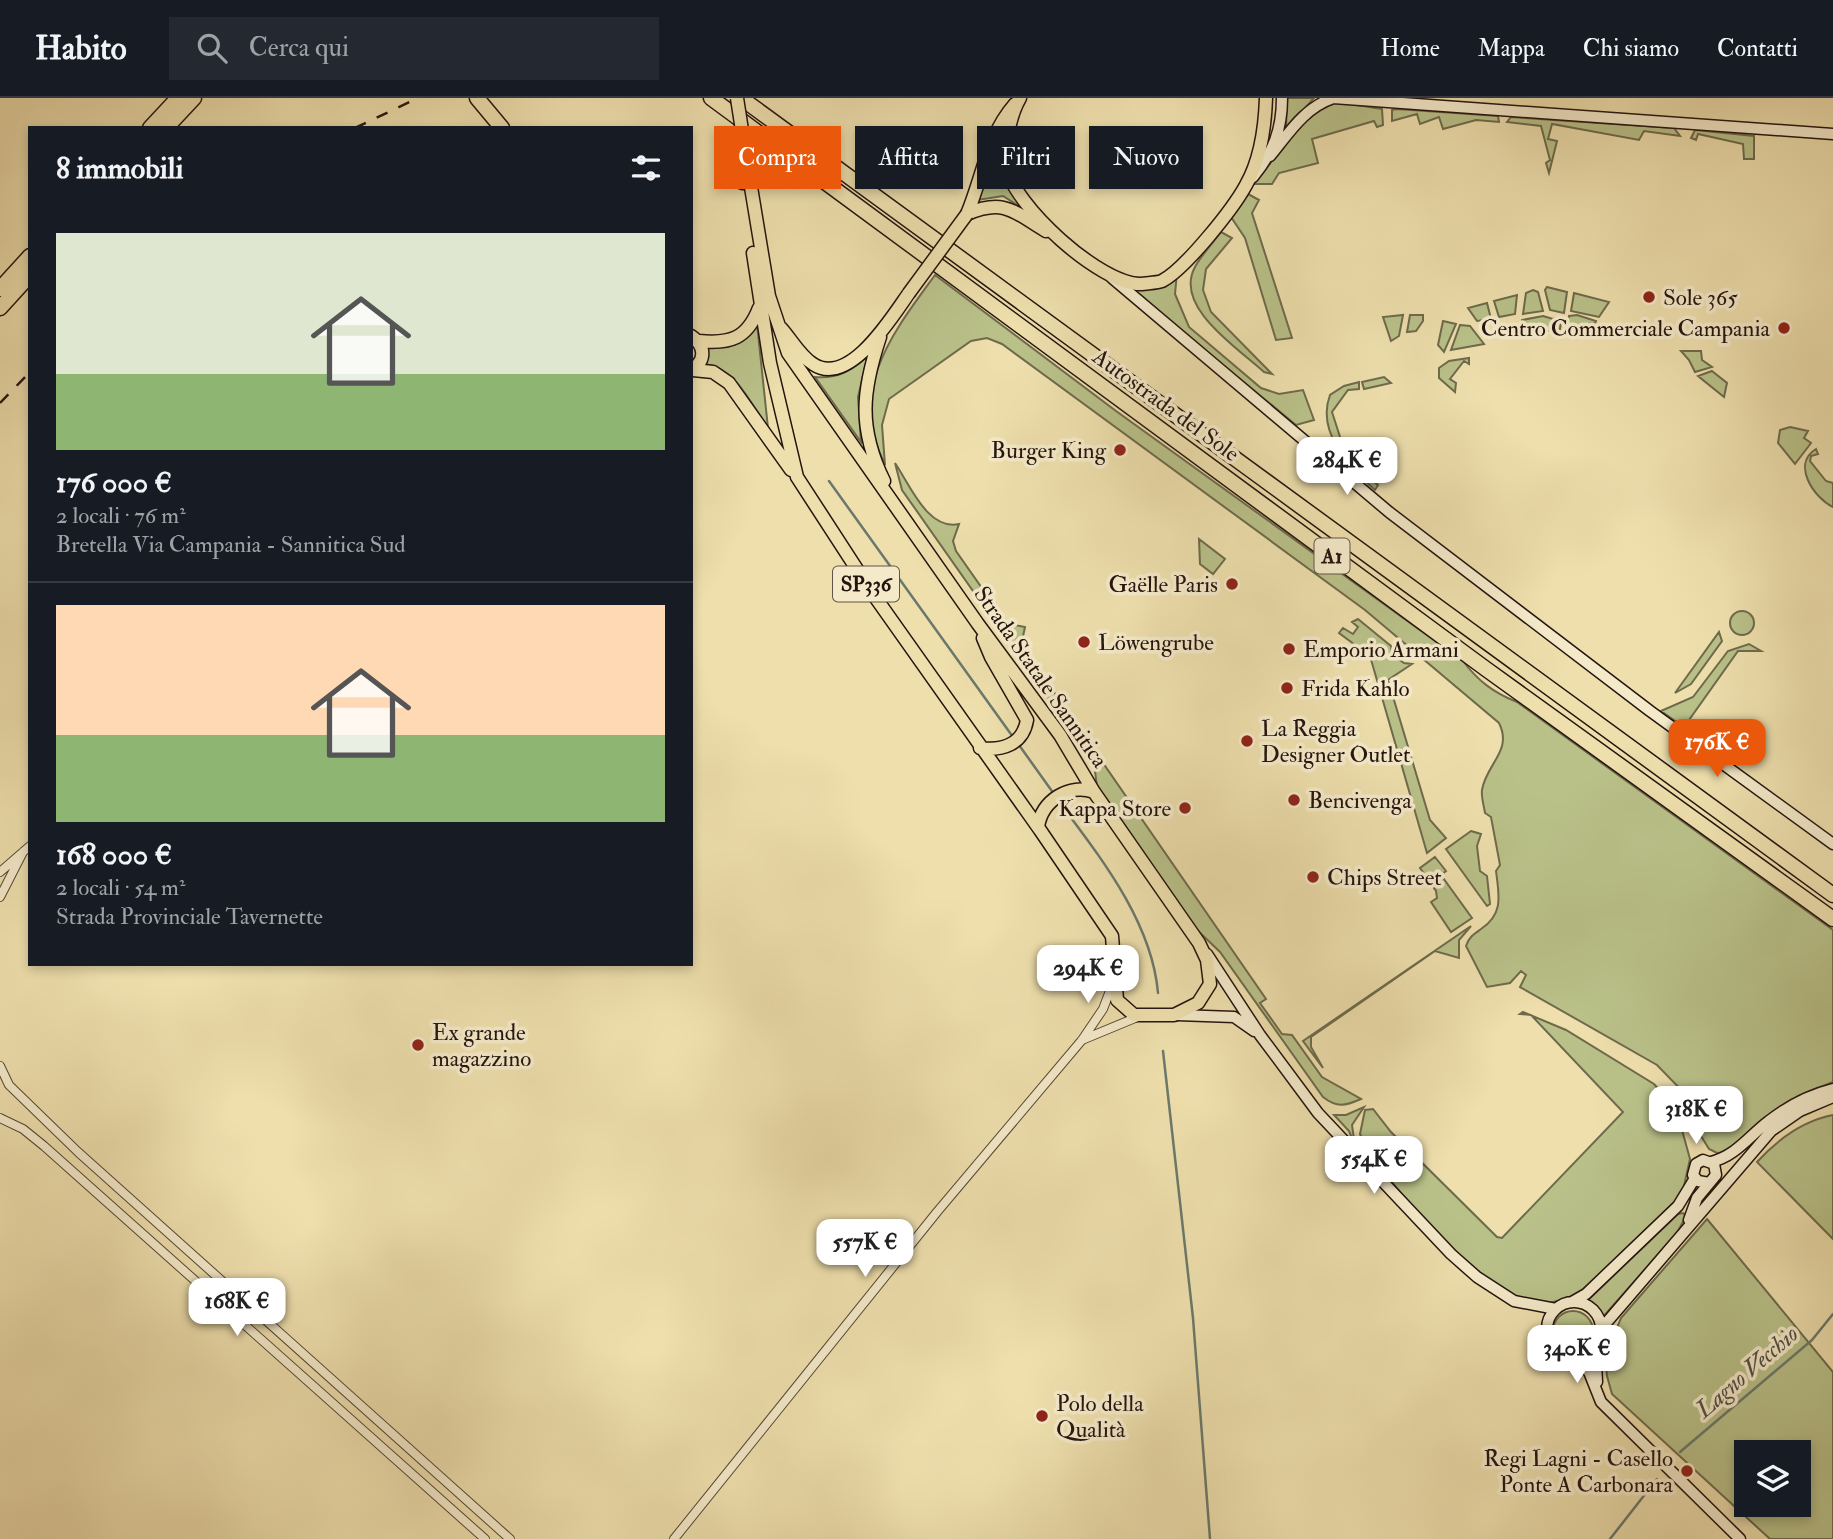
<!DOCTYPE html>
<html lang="it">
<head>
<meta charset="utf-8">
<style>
  body { margin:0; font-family:"IM FELL Double Pica",serif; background:#242831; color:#f1f3f6; height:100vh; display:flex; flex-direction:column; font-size:26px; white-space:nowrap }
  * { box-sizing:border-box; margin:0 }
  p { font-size:23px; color:#9ea1a6 }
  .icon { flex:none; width:38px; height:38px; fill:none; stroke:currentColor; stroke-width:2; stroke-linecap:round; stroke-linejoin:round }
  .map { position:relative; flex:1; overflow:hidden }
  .side { position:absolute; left:28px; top:28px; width:665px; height:840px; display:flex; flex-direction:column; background:#171b24; border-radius:0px; box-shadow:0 4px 10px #0003 }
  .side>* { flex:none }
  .hud { position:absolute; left:714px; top:28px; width:665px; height:63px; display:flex; gap:14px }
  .buttons { position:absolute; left:1734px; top:1342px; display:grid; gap:14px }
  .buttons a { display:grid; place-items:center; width:77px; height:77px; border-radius:0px; background:#171b24; box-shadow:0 4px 10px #0003; font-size:35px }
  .price { position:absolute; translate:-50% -60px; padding:0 16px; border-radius:14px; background:#fff; color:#222; font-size:23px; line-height:46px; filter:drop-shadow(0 2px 4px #0008) }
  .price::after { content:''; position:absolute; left:50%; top:42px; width:21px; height:16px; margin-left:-10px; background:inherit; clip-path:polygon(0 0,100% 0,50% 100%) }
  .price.current { background:#ea580c; color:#fff }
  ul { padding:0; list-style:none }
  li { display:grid; align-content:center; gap:14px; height:371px; padding:0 28px }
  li+li { border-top:2px solid #363941 }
  li span { display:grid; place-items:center; height:217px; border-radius:0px; color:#555 }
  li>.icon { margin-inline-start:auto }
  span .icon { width:126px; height:126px; fill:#fffc; stroke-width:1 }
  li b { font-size:30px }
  h2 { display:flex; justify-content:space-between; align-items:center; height:84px; padding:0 28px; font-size:30px }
  .pill { padding:0 24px; border-radius:0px; background:#171b24; box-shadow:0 4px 10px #0003; font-size:24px; line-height:63px }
  .pill.current { background:#ea580c; color:#fff }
  header { display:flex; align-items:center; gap:42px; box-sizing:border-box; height:98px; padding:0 35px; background:#171b24; border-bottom:2px solid #363941 }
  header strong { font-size:33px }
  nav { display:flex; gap:38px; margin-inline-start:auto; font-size:24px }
  .search { width:490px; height:63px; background:#242831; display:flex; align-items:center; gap:18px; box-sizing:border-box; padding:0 24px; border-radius:0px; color:#9ea1a6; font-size:26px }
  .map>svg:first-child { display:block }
  .green { fill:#b9c189; stroke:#6e6a4c; stroke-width:2; fill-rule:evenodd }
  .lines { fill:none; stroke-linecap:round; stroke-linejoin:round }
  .stream { stroke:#6a796c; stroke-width:2.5 }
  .street-casing { stroke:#564736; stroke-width:10 }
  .secondary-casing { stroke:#24140e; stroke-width:13 }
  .primary-casing { stroke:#24140e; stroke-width:15 }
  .highway-casing { stroke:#24140e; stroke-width:17 }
  .street { stroke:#f4eaca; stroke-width:8 }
  .secondary { stroke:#f4eaca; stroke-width:10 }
  .primary { stroke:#eedfad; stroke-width:12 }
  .highway { stroke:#eedfad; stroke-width:14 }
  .rail { stroke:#24140e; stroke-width:2.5; stroke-dasharray:12 12; stroke-linecap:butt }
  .primary-bridge-casing { stroke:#24140e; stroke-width:15; stroke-linecap:butt }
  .primary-bridge { stroke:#eedfad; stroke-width:12 }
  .poi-dot { fill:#8f2418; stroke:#f4eaca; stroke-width:2.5 }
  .labels { text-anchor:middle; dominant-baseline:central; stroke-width:7; stroke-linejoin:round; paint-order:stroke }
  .shield { fill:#f4eaca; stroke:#625446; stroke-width:2 }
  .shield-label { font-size:21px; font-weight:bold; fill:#24140e }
  .poi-label { font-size:23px; fill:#24140e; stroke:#f4eaca; text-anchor:start }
  .street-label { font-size:23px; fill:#24140e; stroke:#f4eaca }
  .water-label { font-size:24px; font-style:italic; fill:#4d4f45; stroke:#f4eaca }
</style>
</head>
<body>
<header>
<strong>Habito</strong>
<div class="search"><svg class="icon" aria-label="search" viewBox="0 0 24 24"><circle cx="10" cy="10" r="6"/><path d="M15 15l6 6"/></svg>Cerca qui</div>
<nav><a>Home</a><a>Mappa</a><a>Chi siamo</a><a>Contatti</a></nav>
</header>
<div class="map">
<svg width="1833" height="1441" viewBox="0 0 1833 1441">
  <rect width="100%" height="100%" fill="#eedfad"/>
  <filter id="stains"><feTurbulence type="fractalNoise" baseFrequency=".00286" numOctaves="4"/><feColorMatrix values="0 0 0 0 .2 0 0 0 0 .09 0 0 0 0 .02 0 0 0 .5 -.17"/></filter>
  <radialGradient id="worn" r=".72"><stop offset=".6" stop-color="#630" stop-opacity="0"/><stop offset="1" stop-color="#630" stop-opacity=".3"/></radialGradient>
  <path class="green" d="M1287,0H1314L1286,31Z
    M1338,4L1382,11L1383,27L1377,29L1374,23L1312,41L1318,65L1279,75L1272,86H1254L1313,11Z
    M1397,11L1498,18L1499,24L1476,22L1443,31L1439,19L1420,26L1417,16L1392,23V12Z
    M1511,19L1674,30L1680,38L1644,33L1639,42L1552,26L1548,41L1557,43L1549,75L1546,65L1550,62L1541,28L1507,24Z
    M1006,24L1002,60L1033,117L1003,98L977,102L992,53Z
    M1695,32L1754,38V61H1744L1743,46L1698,36L1696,42L1691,40Z
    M1248,96L1259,102L1252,115L1292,240L1276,242L1245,140L1231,119Z
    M1221,134L1232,140L1206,171L1203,192L1211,214L1272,276L1264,274C1239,251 1173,209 1195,169C1202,156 1213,145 1221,134Z
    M1177,175L1175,196L1189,229L1261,290L1279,296L1303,292L1314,322L1296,327L1119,181L1124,183Z
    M935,177L1116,313L1463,563C1478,583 1494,595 1517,604L1833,832V984L1798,998L1755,1028L1726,1054L1717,1055L1709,1051L1701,1038L1691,1002L1657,967L1520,889L1526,877L1521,873L1510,885L1487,889L1466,848C1469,839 1474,836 1481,831C1504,816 1499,797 1496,773L1500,767L1491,719L1485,715C1484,708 1481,699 1482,692C1486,666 1513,653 1499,625L1365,512L1002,246L987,240L971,243L889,301L882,327L885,367C847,291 892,236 935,177Z
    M1547,189L1567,194L1564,215L1550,212L1545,192Z
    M1533,192L1538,194L1543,213L1523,216L1526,195Z
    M1574,195L1609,204L1599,219L1571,213Z
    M1517,197L1515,216L1499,219L1494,203Z
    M1487,205L1491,221L1477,223L1468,210Z
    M1403,217L1399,238L1391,243L1383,219Z
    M1410,217H1423V223L1416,233L1407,234Z
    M1577,217L1596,223L1595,225L1567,229L1569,218Z
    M1543,218L1553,221L1562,219L1560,231L1520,237L1522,222Z
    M1443,223L1456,226L1444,254L1438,247Z
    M757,226L768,330C751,306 737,272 706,266L707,250C731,251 744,246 757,226Z
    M1460,227L1470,228L1484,246L1451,252Z
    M1681,253H1701L1702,262L1712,269L1695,274L1689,262Z
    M868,256L858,299L861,344L815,279C838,281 852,273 868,256Z
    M1469,260V266L1464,263L1450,281L1456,285L1455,294L1439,280V270L1449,263Z
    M1712,273L1727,285L1724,299L1698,278Z
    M1384,279L1391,285L1364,291L1362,284Z
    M1359,284V291L1348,292L1332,314L1342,345L1367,378L1378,387L1375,392C1349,369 1316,334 1330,297L1344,288Z
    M1790,329L1808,333L1804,340L1811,345L1795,366L1778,345L1780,332Z
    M1816,351L1818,356L1811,358L1810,363L1826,383L1833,385V409C1814,400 1791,366 1816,351Z
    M895,365C910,387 928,433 959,426L953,443L956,453L1003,520L1009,526L1025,529L1022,543L1025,552L1266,901L1260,905L1282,936L1292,937L1322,979L1361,1001C1345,1008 1337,1010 1323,999L1220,854L1195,830L1097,689L1094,665L902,392Z
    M1199,441L1225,461L1213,476L1200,466Z
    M1730 525a12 12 0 1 1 24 0a12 12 0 1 1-24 0Z
    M1358,521L1391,548L1392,556L1404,565L1412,566L1388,582L1430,722L1446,740L1427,755L1370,558L1339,535L1343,530L1353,536L1358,529L1352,524Z
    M1719,534L1722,543L1691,586L1675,595Z
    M1749,546L1761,553H1738L1684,629L1661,613L1693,599L1728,553Z
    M1471,733L1481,736L1477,748L1480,773L1487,778L1490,806L1487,808L1446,751Z
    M1435,759L1446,773L1441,777L1472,820L1451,834L1431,804L1437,800L1436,793L1420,770Z
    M1471,828L1459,842V860L1435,853L1311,939V949L1323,970L1303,943Z
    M1523,914L1566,932L1654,986L1676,1010L1690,1061L1682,1097L1578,1197C1561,1203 1543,1208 1525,1203C1482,1191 1377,1077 1360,1036L1365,1012L1373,1011L1391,1034L1497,1139L1502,1140L1623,1014L1531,917L1520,916Z
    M1364,1009L1352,1027L1355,1048L1349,1033L1334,1017H1346Z
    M1833,1017V1141L1757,1064C1778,1041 1802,1023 1833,1017Z
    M1683,1115L1686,1118L1677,1135L1602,1220L1596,1209L1587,1203L1678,1116Z
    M1707,1121L1833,1274V1441H1770L1612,1296L1607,1278L1605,1259L1621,1220ZM1746,1354H1799V1407H1746Z
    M1553 1233a20 20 0 1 1 40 0a20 20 0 1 1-40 0Z"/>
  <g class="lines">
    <path class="stream" d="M829,383L1013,639
      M1019,647L1054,696
      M1060,705C1101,760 1152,824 1158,895
      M1163,953L1193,1220L1210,1441
      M1680,1354L1812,1242L1833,1216
      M1610,1441L1657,1381"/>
    <g class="street-casing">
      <path id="street" d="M0,774L30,748
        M0,799L23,754
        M1082,942L1140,918
        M0,968L9,987L78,1054L510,1441
        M0,1020L23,1031L44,1048L485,1441
        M674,1441L937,1114L1082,942L1103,911L1113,885"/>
    </g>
    <g class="secondary-casing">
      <path id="secondary" d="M1270,58C1289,35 1304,10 1333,0L1833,36
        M1253,79C1273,55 1282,32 1282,0
        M1112,180L1389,414L1650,613L1833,746
        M1207,856L1260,937L1318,1015L1451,1156L1477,1179L1514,1203L1556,1211
        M1177,917L1234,919L1254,933
        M1711,1064C1736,1058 1749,1038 1769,1023C1788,1008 1809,997 1833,991
        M1689,1122L1697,1100L1716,1077L1714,1066L1703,1062L1696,1066L1693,1077L1698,1083L1709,1085
        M1572,1204L1586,1196L1678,1108L1695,1080
        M1547 1231a27 27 0 1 1 54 0a27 27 0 1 1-54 0Z
        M1601,1231L1771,1033L1800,1013L1833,999
        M1595,1247L1597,1284
        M1573,1258L1589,1274L1601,1304L1740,1441"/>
    </g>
    <g class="primary-casing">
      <path id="primary" d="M1020,0C1010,17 1004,48 1006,67C1012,107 1101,187 1141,186C1147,185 1157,185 1162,183C1185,171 1233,111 1246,87C1261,61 1265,29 1266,0
        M738,61L742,85
        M748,71L769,198L788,255L978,526L1060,637L1094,694L1199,845L1207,862L1210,886L1198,905L1174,917H1134L1117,902L1112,838L1038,729C1042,702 1070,685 1094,694
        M967,116C983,78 987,38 1015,6
        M967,116C1005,100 1014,114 1046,133
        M753,155L770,265L797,379L873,496L1040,732
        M781,230C791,241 800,258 813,266C849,290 892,219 909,195
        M691,238C706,248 706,263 691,272
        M880,239C862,293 858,330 884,383
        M699,243C730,246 747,241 759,210
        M693,272L713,274L729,285L791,372
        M980,650C1003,653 1023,646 1027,622L991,559L983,540"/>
    </g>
    <g class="highway-casing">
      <path id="highway" d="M477,0L502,30
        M711,0L1486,571L1833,821
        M741,0L1833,797
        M150,30L178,0
        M166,30L194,0
        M0,191L30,158
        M0,210L30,177"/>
    </g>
    <use href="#street" class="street"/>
    <use href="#secondary" class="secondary"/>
    <use href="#primary" class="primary"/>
    <use href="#highway" class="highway"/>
    <path class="rail" d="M355,30L418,0
      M0,305L30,274"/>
    <g class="primary-bridge-casing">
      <path id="primary-bridge" d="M737,0L748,71
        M909,195L967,116"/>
    </g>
    <use href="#primary-bridge" class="primary-bridge"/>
  </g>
  <g class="poi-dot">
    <circle cx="1649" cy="199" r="7"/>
    <circle cx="1784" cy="230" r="7"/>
    <circle cx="1120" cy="352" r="7"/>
    <circle cx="1232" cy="486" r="7"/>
    <circle cx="1084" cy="544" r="7"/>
    <circle cx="1289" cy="551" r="7"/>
    <circle cx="1287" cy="590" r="7"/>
    <circle cx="1247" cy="643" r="7"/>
    <circle cx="1294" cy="702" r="7"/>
    <circle cx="1185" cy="710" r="7"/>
    <circle cx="1313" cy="779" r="7"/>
    <circle cx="418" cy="947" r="7"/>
    <circle cx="1042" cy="1318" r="7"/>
    <circle cx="1687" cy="1373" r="7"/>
  </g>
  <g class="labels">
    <g class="shield">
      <rect x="1314.5" y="440.5" width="35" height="35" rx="5"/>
      <rect x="833" y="468.5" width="66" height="35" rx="5"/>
    </g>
    <g class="shield-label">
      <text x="1332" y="458">A1</text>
      <text x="866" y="486">SP336</text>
    </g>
    <g class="poi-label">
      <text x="1663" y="199">Sole 365</text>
      <text x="1770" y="230" text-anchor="end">Centro Commerciale Campania</text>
      <text x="1106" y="352" text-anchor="end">Burger King</text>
      <text x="1218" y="486" text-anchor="end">Gaëlle Paris</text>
      <text x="1098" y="544">Löwengrube</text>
      <text x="1303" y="551">Emporio Armani</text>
      <text x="1301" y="590">Frida Kahlo</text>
      <text x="1261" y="630">La Reggia<tspan x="1261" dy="26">Designer Outlet</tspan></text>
      <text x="1308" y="702">Bencivenga</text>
      <text x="1171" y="710" text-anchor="end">Kappa Store</text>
      <text x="1327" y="779">Chips Street</text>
      <text x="432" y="934">Ex grande<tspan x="432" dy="26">magazzino</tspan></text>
      <text x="1056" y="1305">Polo della<tspan x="1056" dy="26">Qualità</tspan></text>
      <text x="1673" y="1360" text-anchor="end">Regi Lagni - Casello<tspan x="1673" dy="26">Ponte A Carbonara</tspan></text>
    </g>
    <g class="street-label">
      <text transform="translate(1166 307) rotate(36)">Autostrada del Sole</text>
      <text transform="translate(1041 579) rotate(55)">Strada Statale Sannitica</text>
    </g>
    <g class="water-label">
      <text transform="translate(1747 1274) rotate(-41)">Lagno Vecchio</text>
    </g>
  </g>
  <rect width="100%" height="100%" filter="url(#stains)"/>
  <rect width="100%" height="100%" fill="url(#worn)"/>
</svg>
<div class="buttons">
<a><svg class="icon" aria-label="layers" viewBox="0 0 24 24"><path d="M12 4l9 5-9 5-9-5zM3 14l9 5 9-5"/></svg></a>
</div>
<b class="price" style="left:1347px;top:399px">284K €</b>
<b class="price current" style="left:1717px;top:681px">176K €</b>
<b class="price" style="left:1088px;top:907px">294K €</b>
<b class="price" style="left:1696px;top:1048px">318K €</b>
<b class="price" style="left:1374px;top:1098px">554K €</b>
<b class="price" style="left:865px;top:1181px">557K €</b>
<b class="price" style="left:237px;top:1240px">168K €</b>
<b class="price" style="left:1577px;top:1287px">340K €</b>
<div class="hud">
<a class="pill current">Compra</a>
<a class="pill">Affitta</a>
<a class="pill">Filtri</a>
<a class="pill">Nuovo</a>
</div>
<section class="side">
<h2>8 immobili<svg class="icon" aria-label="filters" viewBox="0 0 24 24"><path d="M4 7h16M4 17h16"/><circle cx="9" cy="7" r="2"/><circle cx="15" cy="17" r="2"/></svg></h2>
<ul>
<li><span style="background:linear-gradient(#dfe7d0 65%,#8fb573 0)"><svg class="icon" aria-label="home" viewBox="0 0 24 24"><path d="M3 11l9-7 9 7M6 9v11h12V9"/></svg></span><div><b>176 000 €</b><p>2 locali · 76 m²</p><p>Bretella Via Campania - Sannitica Sud</p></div></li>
<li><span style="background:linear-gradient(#ffd9b3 60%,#8fb573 0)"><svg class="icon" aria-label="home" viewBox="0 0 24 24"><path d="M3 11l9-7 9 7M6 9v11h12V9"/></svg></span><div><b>168 000 €</b><p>2 locali · 54 m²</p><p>Strada Provinciale Tavernette</p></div></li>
</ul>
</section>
</div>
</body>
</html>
